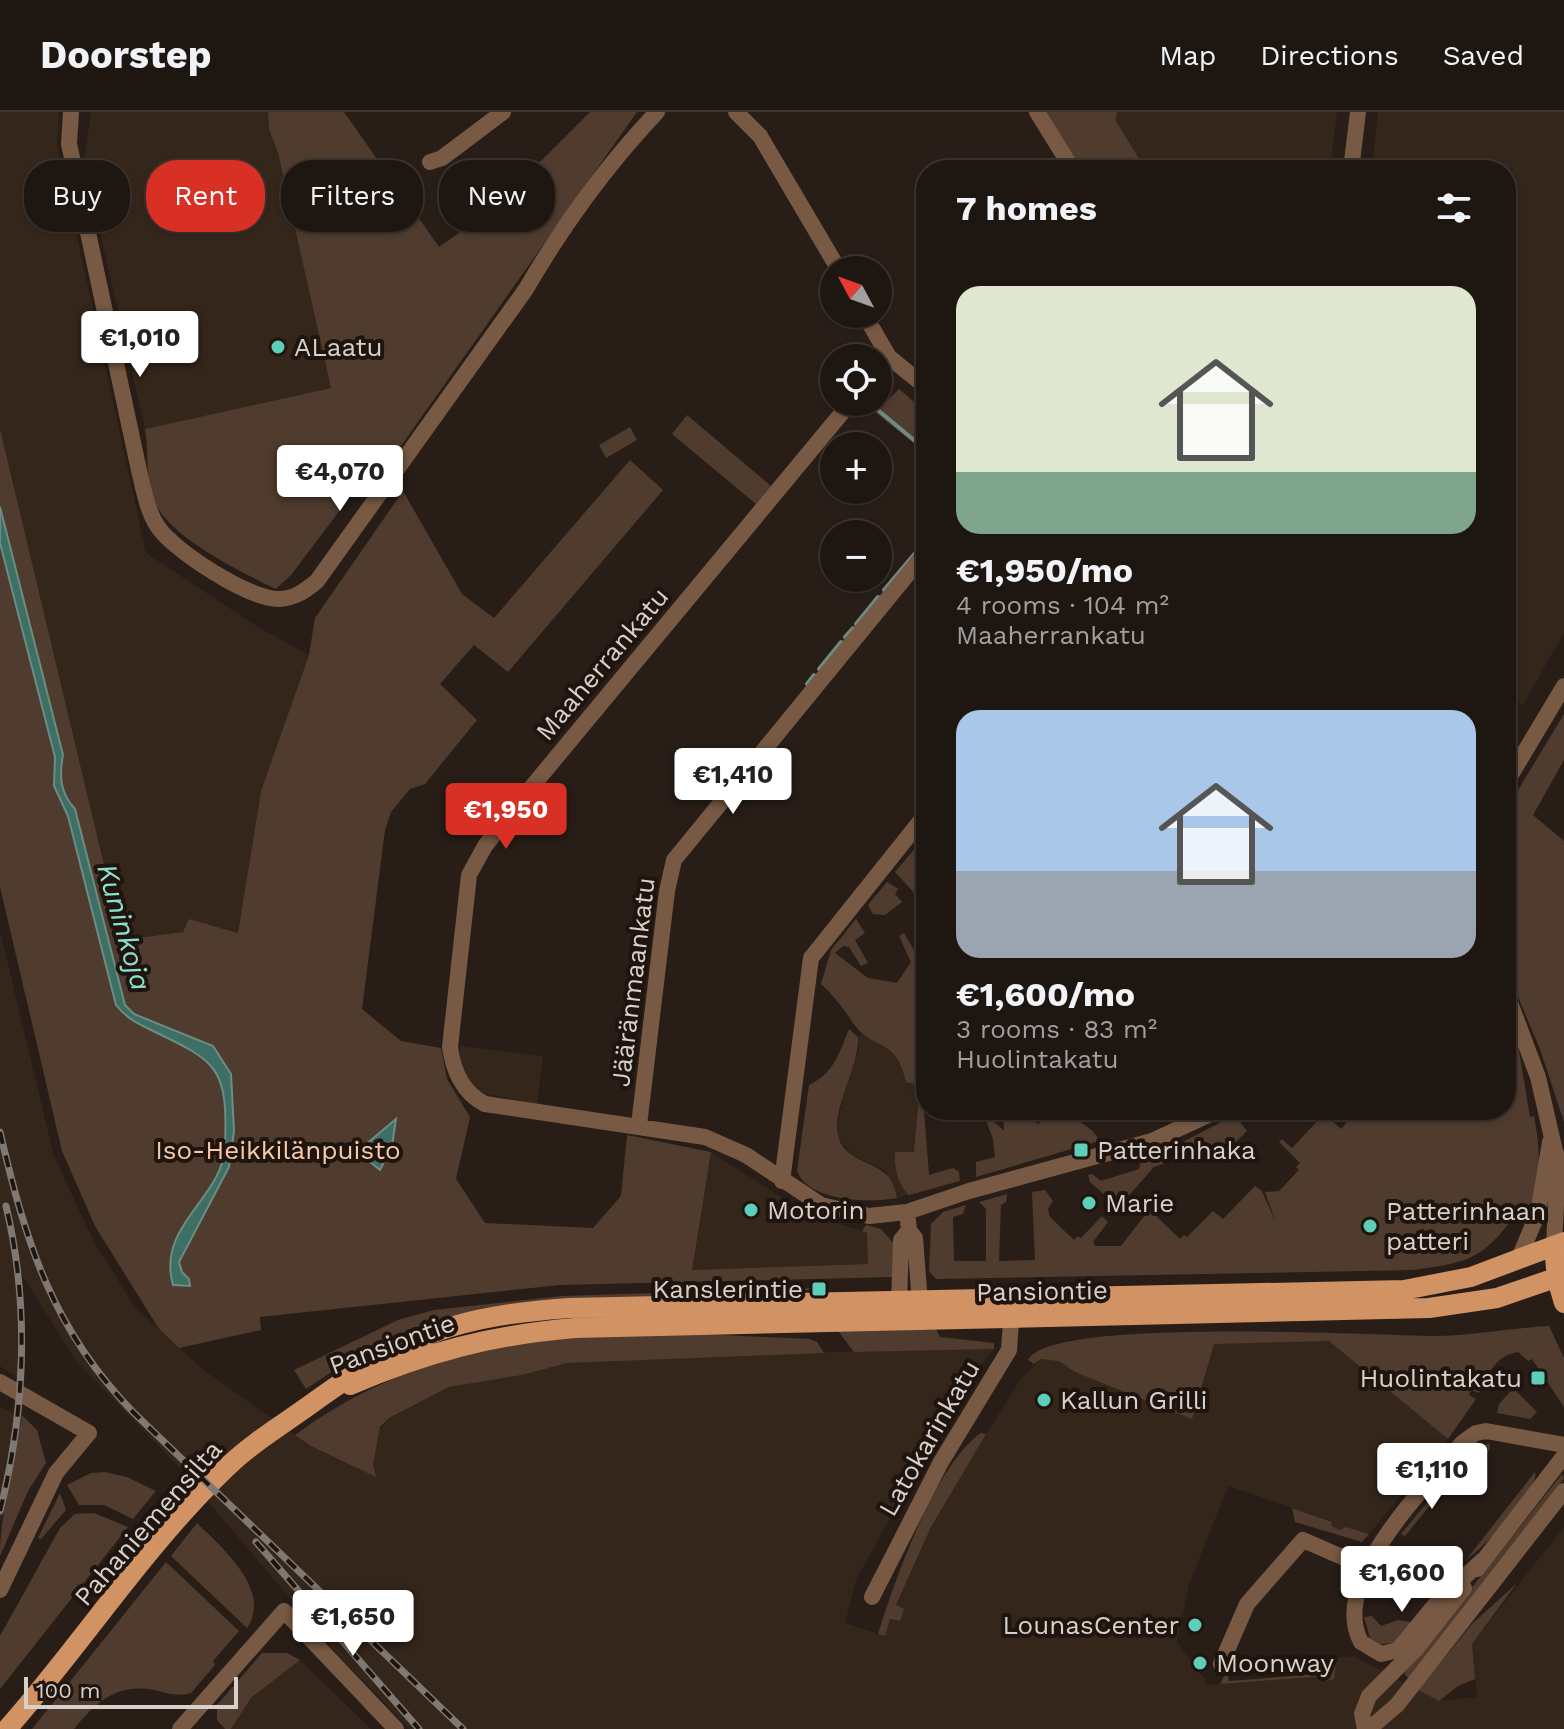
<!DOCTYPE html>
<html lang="en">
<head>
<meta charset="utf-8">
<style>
  body { margin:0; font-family:"Work Sans",sans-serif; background:#2b231f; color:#f1f3f6; height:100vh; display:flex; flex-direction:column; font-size:30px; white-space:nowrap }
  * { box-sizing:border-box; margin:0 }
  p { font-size:26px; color:#a19f9f }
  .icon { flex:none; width:44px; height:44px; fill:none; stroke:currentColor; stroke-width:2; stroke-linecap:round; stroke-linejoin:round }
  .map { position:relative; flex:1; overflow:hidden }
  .drawer { position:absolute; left:916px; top:48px; width:600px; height:960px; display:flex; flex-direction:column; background:#1e1611; border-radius:32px; box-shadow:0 2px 6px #0004,0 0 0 2px #3c3531 }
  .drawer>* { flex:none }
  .hud { position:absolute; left:24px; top:48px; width:760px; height:72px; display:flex; gap:16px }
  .needle { width:52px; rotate:311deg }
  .tools { position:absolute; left:820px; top:144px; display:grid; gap:16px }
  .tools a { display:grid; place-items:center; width:72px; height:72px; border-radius:50%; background:#1e1611; box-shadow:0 2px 6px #0004,0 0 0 2px #3c3531; font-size:40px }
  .scale { position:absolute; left:24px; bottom:20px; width:214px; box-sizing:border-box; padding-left:8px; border:4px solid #d7d0cb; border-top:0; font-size:22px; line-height:28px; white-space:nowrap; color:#d7d0cb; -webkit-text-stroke:6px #1f150e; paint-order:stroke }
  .price { position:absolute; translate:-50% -68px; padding:0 18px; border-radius:8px; background:#fff; color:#222; font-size:26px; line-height:52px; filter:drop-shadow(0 2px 4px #0008) }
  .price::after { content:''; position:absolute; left:50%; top:48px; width:24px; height:18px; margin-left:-12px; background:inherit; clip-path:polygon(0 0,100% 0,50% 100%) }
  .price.on { background:#d93025; color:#fff }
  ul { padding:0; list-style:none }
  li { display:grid; align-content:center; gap:16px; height:424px; padding:0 40px }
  li span { display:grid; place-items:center; height:248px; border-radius:24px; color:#555 }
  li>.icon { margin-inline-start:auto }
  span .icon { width:144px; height:144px; fill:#fffc; stroke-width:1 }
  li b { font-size:34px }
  h2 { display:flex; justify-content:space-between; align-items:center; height:96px; padding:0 40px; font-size:34px }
  .tag { padding:0 28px; border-radius:32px; background:#1e1611; box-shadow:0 2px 6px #0004,0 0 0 2px #3c3531; font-size:28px; line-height:72px }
  .tag.on { background:#d93025; color:#fff }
  header { display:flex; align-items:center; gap:48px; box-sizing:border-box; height:112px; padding:0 40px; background:#1e1611; border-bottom:2px solid #3c3531 }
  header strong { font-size:38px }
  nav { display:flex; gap:44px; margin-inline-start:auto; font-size:28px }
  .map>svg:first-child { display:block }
  .built { fill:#35261b }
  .green { fill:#503c2e }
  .water { fill:#3e6f65; stroke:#6c8c84; stroke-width:2 }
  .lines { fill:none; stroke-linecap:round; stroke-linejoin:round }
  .stream { stroke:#6c8c84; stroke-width:4 }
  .minor { stroke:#785a44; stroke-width:16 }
  .major { stroke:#d19264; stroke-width:20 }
  .rail-casing { stroke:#807872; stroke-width:7 }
  .rail { stroke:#1f150e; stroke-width:4; stroke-dasharray:12; stroke-linecap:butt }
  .poi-dot { fill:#5cceba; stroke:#1f150e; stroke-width:3 }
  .labels { text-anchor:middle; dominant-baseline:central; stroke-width:8; stroke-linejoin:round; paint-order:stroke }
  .poi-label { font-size:26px; fill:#d7d0cb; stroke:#1f150e; text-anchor:start }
  .street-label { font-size:26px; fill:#d7d0cb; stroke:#1f150e }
  .park-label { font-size:26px; fill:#f7c9a9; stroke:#1f150e }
  .water-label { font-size:28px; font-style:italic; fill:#8de0cf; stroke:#1f150e }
</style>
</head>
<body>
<header>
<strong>Doorstep</strong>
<nav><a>Map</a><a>Directions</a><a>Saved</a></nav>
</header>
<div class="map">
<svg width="1564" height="1617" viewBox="0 0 1564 1617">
  <rect width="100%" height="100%" fill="#281e17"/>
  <path class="built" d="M0,0H59L57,33L146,441L258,515L309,543L261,679L238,821L189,807L183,820L122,828L0,317Z
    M91,0H268L269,17L278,41L331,276L145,317L84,50Z
    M1117,0H1337L1330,58H1146L1116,9Z
    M1378,0H1564V521L1522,594L1511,579L1508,563L1513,523L1506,522V58H1372Z
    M0,819L54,1044L93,1128L136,1197L205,1259L311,1334L376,1364L373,1352L378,1320L389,1306L449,1275L522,1263L567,1251L692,1243L994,1237L960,1281L856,1468L845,1511L884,1524L890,1507L899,1509L896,1494L931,1415L964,1358L1020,1268L1053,1235L1330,1229L1448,1327L1369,1422L1346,1415L1340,1418L1330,1414L1331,1409L1228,1374L1189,1473L1177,1530L1206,1568L1205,1573L1325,1564L1324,1547L1354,1544L1439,1589L1477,1585L1472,1532L1564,1415V1617H410L336,1541L179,1355L76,1249L22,1163L25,1253L22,1303L11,1377L0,1411V1295L14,1301L17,1265L0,1254Z
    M863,920L925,957L924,998L930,1077L897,1086L884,1058L852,1043L837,1024L838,1008L850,958L859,940L858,925Z
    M460,934L543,944L537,992L481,981L468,969L460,945Z
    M711,1040L811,1104L867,1120L869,1152L691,1158Z
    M300,1548L371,1617H231L251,1586Z"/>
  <path class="green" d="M268,0H344L439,135L494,96L590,0H637L396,341L363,384L353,381L291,463L276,477C241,460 171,426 155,391C145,366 149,342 145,317L331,276L278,41L269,17Z
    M1045,0H1117L1116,9L1146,58H1082Z
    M899,277L926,300V341L875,300Z
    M687,303L771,374L756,392L672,322Z
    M630,315L637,328L606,346L599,333Z
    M0,317L122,828L183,820L189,807L238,821L261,679L309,543L315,506L403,379L462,482L494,506L630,348L663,378L508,560L474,533L440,572L477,608L425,672L410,677L391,700L385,718L362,897L401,929L441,936L447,967L470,1005L456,1067L485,1111L593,1116L621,1084L627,1023L711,1040L692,1158L868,1152L867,1121L862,1119L866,1113L881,1117L894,1132L892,1165L560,1173L260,1205L261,1218L179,1236L159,1217L95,1114L62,1039L0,775Z
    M1564,602V648L1533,703L1564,729V1010L1540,937L1506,857V698Z
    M923,727L926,744L921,747L926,756V794L895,760Z
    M887,770L898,777L895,782L902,790L885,803L873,802L868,793Z
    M856,807L865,821L855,828L868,851L861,854L849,835L843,834L835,841L868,866L897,871L911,850L899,824L904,821L919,847L926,839V998L933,999H924L929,1063L953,1056L959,1060L960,1069L909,1083C898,1073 894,1055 895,1040H914L920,973L906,970C896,924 874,940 853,911C844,897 834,884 821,872L831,838Z
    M1506,901L1517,927L1530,1005L1534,1004C1542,1044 1540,1075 1526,1112L1510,1110C1479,1150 1462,1151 1413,1158L936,1167L929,1159L931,1112L943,1100L966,1093L963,1102L953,1105L954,1149H986V1097L979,1090L1007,1082L1006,1090L1001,1093L999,1149L1035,1148L1032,1080L1045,1078L1053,1089L1048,1097L1050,1105L1074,1128L1078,1124L1081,1126L1102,1104L1108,1110L1093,1130L1095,1134H1121L1148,1099L1156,1097L1160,1100L1156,1104L1180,1127L1184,1123L1187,1125L1213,1099L1223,1107L1255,1074L1262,1079L1276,1111L1265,1080L1279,1079L1299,1058L1296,1055L1300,1051L1279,1030L1282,1027L1292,1036L1324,1002L1341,1017L1357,998H1371L1373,1002L1375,998H1506Z
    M849,917L858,925C860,954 829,1001 839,1027C850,1057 892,1045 897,1086C871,1091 808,1090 797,1059L809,973C834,961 839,942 849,917Z
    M982,998L1004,1019L1003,998H1027L1028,1005L1038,1012L1044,1008L1045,998C1060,998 1094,1013 1099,1029L976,1065V1050L995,1045L993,1027Z
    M1235,1003L1247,1019C1225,1041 1209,1058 1178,1037L1177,1033Z
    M1164,1038L1167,1041L1163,1052L1154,1055L1124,1089L1122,1098L1090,1070L1088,1063L1092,1062L1101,1069L1139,1057L1142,1045Z
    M815,1176L781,1185L495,1195C420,1210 369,1234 306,1277L294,1258L398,1208L434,1198L562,1184Z
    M1549,1214L1564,1246V1295L1532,1247L1528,1249L1518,1240C1494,1244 1489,1262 1479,1281L1471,1278L1469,1283L1476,1287L1448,1327L1329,1229L1214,1232L1192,1307L1075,1260L1059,1249L1041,1247L1034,1252L1028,1248C1049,1204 1381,1224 1440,1224C1476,1223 1512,1216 1549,1214Z
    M936,1217L940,1225L994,1231V1237L854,1240L838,1219Z
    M677,1221L809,1227L817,1230L824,1241L567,1251L522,1263L449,1275L389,1306L380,1315L373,1352L376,1365L311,1334L295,1323C413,1236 535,1224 677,1221Z
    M1516,1279L1537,1300L1530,1307L1497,1301L1499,1292L1510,1280Z
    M22,1303L37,1318L46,1351L28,1379L0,1444C0,1399 15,1349 22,1303Z
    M981,1321L986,1322L931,1415L896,1493L904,1497L900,1509L890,1507L885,1524L878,1522C894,1470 936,1351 981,1321Z
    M1490,1331V1337L1485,1344L1476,1337L1405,1424L1401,1422L1467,1342Z
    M105,1360L127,1365L156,1379L133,1407L104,1393H79L67,1373L91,1361Z
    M1535,1360C1539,1383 1485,1433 1466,1448Z
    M1562,1362L1564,1366L1554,1381L1409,1567L1404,1561Z
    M60,1381L66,1398L41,1427L38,1426Z
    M1292,1396L1332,1410L1331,1414L1340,1418L1346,1415L1369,1422L1362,1430L1295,1410Z
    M94,1401L128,1415L0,1577V1524L60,1416L75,1402Z
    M197,1411C221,1435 273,1478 247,1516L171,1444Z
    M166,1450L239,1519L213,1549L215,1553L191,1581C178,1585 166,1581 154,1578C117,1571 96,1590 74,1617H32Z
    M1517,1471L1472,1532L1475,1567L1458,1574L1439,1589L1418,1578L1472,1512Z
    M1440,1475L1442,1477L1395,1531L1380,1532L1370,1526L1364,1505L1372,1504L1381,1514L1398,1508L1411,1510L1430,1487L1431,1480Z
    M262,1541H287L300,1548L251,1586L231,1617H225L217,1608V1593Z
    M1337,1544L1334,1567L1326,1569L1325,1564L1220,1572L1227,1559L1229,1569L1319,1562L1323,1558L1322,1547Z"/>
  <path class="water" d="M0,395L63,643C59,664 60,681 75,697L125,893L134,902L213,934L231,962L234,1019L229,1055L179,1150L182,1160L189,1167L190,1174L173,1173C156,1113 223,1087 225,1034C228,955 218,950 151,918C137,911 126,906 116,893L68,704L54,674L55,645L0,431Z
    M396,1007L392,1034L380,1058L364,1045V1034Z"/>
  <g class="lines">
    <path class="stream" d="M879,299L926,338
      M884,478L922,433
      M856,512L878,485
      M845,525L853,516
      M819,557L841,530
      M807,572L814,563"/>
    <path class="minor" d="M71,0L69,32L140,363C144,379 148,401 158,415C174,439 249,487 278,487C294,487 305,479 317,469L526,177C562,115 607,53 657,0
      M736,0L760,24L839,158
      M1037,0L1073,58
      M430,50L442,46L503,0
      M1351,58L1358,0
      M864,202L889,245L926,275
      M851,290L520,689L485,734L469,763L450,935C453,958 463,981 485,992L705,1025L746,1043L821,1093L869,1104L907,1100L969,1079L1152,1029L1219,998
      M1506,671L1564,574
      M1506,880L1538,965L1555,1039L1564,1061
      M639,1013L667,779L674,748L926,440
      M782,1069L811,846L926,702
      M907,1100L909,1118L915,1126L920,1191L915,1198
      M1554,1134L1558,1051
      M1519,1146L1538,1101L1550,1030
      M903,1198L899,1192L901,1128L909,1118
      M0,1270L89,1321L56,1361L0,1478
      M1483,1448L1438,1489L1398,1538L1381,1542L1361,1530C1328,1469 1427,1374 1462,1331L1476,1321L1486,1319L1564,1333
      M1477,1457L1564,1344
      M872,1485L941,1350L1009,1238L1012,1195
      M1221,1552L1247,1492L1303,1428L1365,1455
      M180,1617L284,1499L396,1617
      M1365,1617L1362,1602L1369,1584L1416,1537L1464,1476
      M1369,1617L1397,1593L1564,1379"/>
    <path class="major" d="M1554,1134L1557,1167L1564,1191
      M350,1273C427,1240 492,1223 575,1216L1429,1196L1497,1186L1564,1163
      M7,1617C82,1532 144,1435 226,1356C254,1329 287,1310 318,1287C410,1221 457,1204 570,1196L1404,1178L1471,1165L1564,1130"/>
    <g class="rail-casing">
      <path id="rail" d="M0,1020C26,1131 52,1217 134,1301L463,1617
        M0,1399C25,1300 30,1194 6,1094
        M256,1430L419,1617"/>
    </g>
    <use href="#rail" class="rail"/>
  </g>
  <g class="poi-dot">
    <circle cx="278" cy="235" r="8"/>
    <rect x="1073" y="1030" width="16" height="16" rx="4"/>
    <circle cx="1089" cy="1091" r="8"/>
    <circle cx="751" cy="1098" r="8"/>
    <circle cx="1370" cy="1114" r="8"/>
    <rect x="811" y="1169" width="16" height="16" rx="4"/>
    <rect x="1530" y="1258" width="16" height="16" rx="4"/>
    <circle cx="1044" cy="1288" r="8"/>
    <circle cx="1195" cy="1513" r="8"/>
    <circle cx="1200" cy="1551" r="8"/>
  </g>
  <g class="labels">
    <g class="poi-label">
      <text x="294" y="235">ALaatu</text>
      <text x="1097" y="1038">Patterinhaka</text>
      <text x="1105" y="1091">Marie</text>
      <text x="767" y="1098">Motorin</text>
      <text x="1386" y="1099">Patterinhaan<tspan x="1386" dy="30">patteri</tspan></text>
      <text x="803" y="1177" text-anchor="end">Kanslerintie</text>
      <text x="1522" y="1266" text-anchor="end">Huolintakatu</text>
      <text x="1060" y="1288">Kallun Grilli</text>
      <text x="1179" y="1513" text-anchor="end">LounasCenter</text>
      <text x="1216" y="1551">Moonway</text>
    </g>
    <g class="street-label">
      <text transform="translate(602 552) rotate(-50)">Maaherrankatu</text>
      <text transform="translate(633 870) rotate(-83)">Jääränmaankatu</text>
      <text transform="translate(1042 1179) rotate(-1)">Pansiontie</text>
      <text transform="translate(392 1232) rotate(-20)">Pansiontie</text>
      <text transform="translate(929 1326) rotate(-60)">Latokarinkatu</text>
      <text transform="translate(148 1411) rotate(-49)">Pahaniemensilta</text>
    </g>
    <g class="park-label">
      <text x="278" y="1038">Iso-Heikkilänpuisto</text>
    </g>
    <g class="water-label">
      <text transform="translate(124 815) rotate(74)">Kuninkoja</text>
    </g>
  </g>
</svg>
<div class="tools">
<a><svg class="needle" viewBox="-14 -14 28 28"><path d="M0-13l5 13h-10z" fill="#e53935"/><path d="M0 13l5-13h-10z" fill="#a19f9f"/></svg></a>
<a><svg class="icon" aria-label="locate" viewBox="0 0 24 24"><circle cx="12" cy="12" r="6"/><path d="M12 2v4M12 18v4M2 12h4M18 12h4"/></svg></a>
<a>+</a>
<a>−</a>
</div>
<div class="scale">100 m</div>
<b class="price" style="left:140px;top:267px">€1,010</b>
<b class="price" style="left:340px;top:401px">€4,070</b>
<b class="price" style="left:733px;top:704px">€1,410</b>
<b class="price on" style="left:506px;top:739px">€1,950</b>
<b class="price" style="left:1432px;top:1399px">€1,110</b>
<b class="price" style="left:1402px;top:1502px">€1,600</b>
<b class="price" style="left:353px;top:1546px">€1,650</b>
<div class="hud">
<a class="tag">Buy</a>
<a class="tag on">Rent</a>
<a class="tag">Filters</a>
<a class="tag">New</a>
</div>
<section class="drawer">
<h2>7 homes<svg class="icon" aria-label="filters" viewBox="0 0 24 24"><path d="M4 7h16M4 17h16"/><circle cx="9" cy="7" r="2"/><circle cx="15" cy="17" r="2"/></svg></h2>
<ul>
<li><span style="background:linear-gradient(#dfe7d0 75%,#7fa58c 0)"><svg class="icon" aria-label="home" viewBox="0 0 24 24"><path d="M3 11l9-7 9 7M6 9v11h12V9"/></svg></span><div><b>€1,950/mo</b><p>4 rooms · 104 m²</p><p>Maaherrankatu</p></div></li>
<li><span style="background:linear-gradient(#a9c7e8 65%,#9aa5b1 0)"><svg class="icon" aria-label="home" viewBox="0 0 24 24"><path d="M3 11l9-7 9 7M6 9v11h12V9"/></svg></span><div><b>€1,600/mo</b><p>3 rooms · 83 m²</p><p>Huolintakatu</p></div></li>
</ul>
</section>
</div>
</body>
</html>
